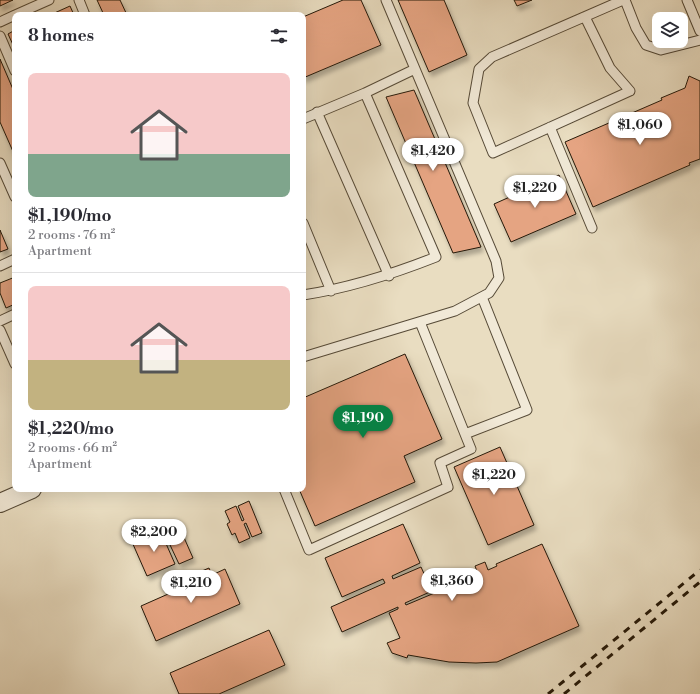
<!DOCTYPE html>
<html lang="en">
<head>
<meta charset="utf-8">
<style>
  body { margin:0; font-family:"Libre Bodoni",serif; background:#f7f7f7; color:#2b2b33; height:100vh; display:flex; flex-direction:column; font-size:15px; white-space:nowrap }
  * { box-sizing:border-box; margin:0 }
  p { font-size:13px; color:#7c7c81 }
  .icon { flex:none; width:22px; height:22px; fill:none; stroke:currentColor; stroke-width:2; stroke-linecap:round; stroke-linejoin:round }
  .map { position:relative; flex:1; overflow:hidden }
  .panel { position:absolute; left:12px; top:12px; width:294px; height:480px; display:flex; flex-direction:column; background:#fff; border-radius:8px; box-shadow:0 4px 16px #0002 }
  .panel>* { flex:none }
  .buttons { position:absolute; left:652px; top:12px; display:grid; gap:8px }
  .buttons a { display:grid; place-items:center; width:36px; height:36px; border-radius:8px; background:#fff; box-shadow:0 4px 16px #0002; font-size:20px }
  .price { position:absolute; translate:-50% -34px; padding:0 9px; border-radius:14px; background:#fff; color:#222; font-size:13px; line-height:26px; filter:drop-shadow(0 1px 2px #0008) }
  .price::after { content:''; position:absolute; left:50%; top:24px; width:12px; height:9px; margin-left:-6px; background:inherit; clip-path:polygon(0 0,100% 0,50% 100%) }
  .price.current { background:#0b8043; color:#fff }
  ul { padding:0; list-style:none }
  li { display:grid; align-content:center; gap:8px; height:212px; padding:0 16px }
  li+li { border-top:1px solid #e1e1e2 }
  li span { display:grid; place-items:center; height:124px; border-radius:8px; color:#555 }
  li>.icon { margin-inline-start:auto }
  span .icon { width:72px; height:72px; fill:#fffc; stroke-width:1 }
  li b { font-size:17px }
  h2 { display:flex; justify-content:space-between; align-items:center; height:48px; padding:0 16px; font-size:17px }
  .map>svg:first-child { display:block }
  .building { fill:#e5a482; stroke:#251909; filter:url(#shadow) }
  .lines { fill:none; stroke-linecap:round; stroke-linejoin:round }
  .service-casing { stroke:#564a37; stroke-width:11 }
  .minor-casing { stroke:#564a37; stroke-width:20 }
  .service { stroke:#f1e9d7; stroke-width:9 }
  .minor { stroke:#f1e9d7; stroke-width:18 }
  .rail { stroke:#251909; stroke-width:3; stroke-dasharray:7 7; stroke-linecap:butt }
</style>
</head>
<body>
<div class="map">
<svg width="700" height="694" viewBox="0 0 700 694">
  <defs>
    <filter id="shadow"><feDropShadow dx="2.5" dy="4.5" stdDeviation="2" flood-color="#0004"/></filter>
  </defs>
  <rect width="100%" height="100%" fill="#e9ddc1"/>
  <filter id="stains"><feTurbulence type="fractalNoise" baseFrequency=".005" numOctaves="4"/><feColorMatrix values="0 0 0 0 .2 0 0 0 0 .09 0 0 0 0 .02 0 0 0 .5 -.17"/></filter>
  <radialGradient id="worn" r=".72"><stop offset=".6" stop-color="#630" stop-opacity="0"/><stop offset="1" stop-color="#630" stop-opacity=".3"/></radialGradient>
  <path class="building" d="M0,0H13L0,6Z
    M97,0H120L127,15H104Z
    M343,0H361L381,45L303,78V17Z
    M398,0H444L467,55L429,72Z
    M514,0H532L517,6Z
    M70,6L74,15H50Z
    M15,30V49L8,34Z
    M0,59L15,94V156L0,122Z
    M689,76L700,81V159L689,163L690,165L593,207L565,142L662,100L661,98L685,88Z
    M414,90L481,247L453,253L386,97Z
    M559,175L576,214L511,242L494,204Z
    M0,230L8,249L0,252Z
    M15,277V304L6,308L0,293V283Z
    M405,354L442,439L404,456L415,482L315,526L299,489H303V398Z
    M500,447L534,525L488,545L454,467Z
    M249,501L262,533L252,537L246,523L244,524L250,538L239,543L235,533L232,535L227,524L230,522L225,511L236,506L242,521L244,520L238,506Z
    M178,524L193,558L179,564L163,530Z
    M403,524L420,563L392,576L393,579L421,567L432,591L405,603L406,605L444,589L441,582L453,576L456,584L478,574L475,566L485,562L488,570L497,566L496,564L542,544L579,626L497,662L476,663L449,662L408,655L407,658L392,653L387,643L400,638L389,613L398,609V607L342,632L331,607L385,583L383,579L342,597L325,558Z
    M160,530L175,564L147,576L132,542Z
    M209,568L212,575L225,569L240,604L156,641L141,606L193,583L190,576Z
    M269,630L285,665L219,694H179L170,673Z"/>
  <g class="lines">
    <g class="service-casing">
      <path id="service" d="M79,0L85,15
        M625,0L636,28L646,45L661,50L700,40
        M687,0L700,31
        M15,15L49,0
        M585,17L610,68L630,91L493,153L473,103L479,69L492,57L623,0
        M0,22L15,15
        M0,36L15,71
        M317,112L389,276
        M303,119L365,93L415,69
        M550,127L592,228
        M0,163L15,197
        M303,223L331,291
        M0,266L15,259
        M303,295C350,288 393,274 436,257L365,93
        M0,321L15,314
        M0,330L15,364
        M303,357L455,311L489,293L499,278L496,261L386,0
        M465,434L527,410L482,297
        M284,489L309,550L448,487L440,463L471,449L420,322"/>
    </g>
    <g class="minor-casing">
      <path id="minor" d="M0,503L32,489"/>
    </g>
    <use href="#service" class="service"/>
    <use href="#minor" class="minor"/>
    <path class="rail" d="M548,694L700,570
      M564,694L700,582"/>
  </g>
  <rect width="100%" height="100%" filter="url(#stains)"/>
  <rect width="100%" height="100%" fill="url(#worn)"/>
</svg>
<div class="buttons">
<a><svg class="icon" aria-label="layers" viewBox="0 0 24 24"><path d="M12 4l9 5-9 5-9-5zM3 14l9 5 9-5"/></svg></a>
</div>
<b class="price" style="left:640px;top:146px">$1,060</b>
<b class="price" style="left:433px;top:172px">$1,420</b>
<b class="price" style="left:535px;top:209px">$1,220</b>
<b class="price current" style="left:363px;top:439px">$1,190</b>
<b class="price" style="left:494px;top:496px">$1,220</b>
<b class="price" style="left:154px;top:553px">$2,200</b>
<b class="price" style="left:452px;top:602px">$1,360</b>
<b class="price" style="left:191px;top:604px">$1,210</b>
<section class="panel">
<h2>8 homes<svg class="icon" aria-label="filters" viewBox="0 0 24 24"><path d="M4 7h16M4 17h16"/><circle cx="9" cy="7" r="2"/><circle cx="15" cy="17" r="2"/></svg></h2>
<ul>
<li><span style="background:linear-gradient(#f6c9c9 65%,#7fa58c 0)"><svg class="icon" aria-label="home" viewBox="0 0 24 24"><path d="M3 11l9-7 9 7M6 9v11h12V9"/></svg></span><div><b>$1,190/mo</b><p>2 rooms · 76 m²</p><p>Apartment</p></div></li>
<li><span style="background:linear-gradient(#f6c9c9 60%,#c2b280 0)"><svg class="icon" aria-label="home" viewBox="0 0 24 24"><path d="M3 11l9-7 9 7M6 9v11h12V9"/></svg></span><div><b>$1,220/mo</b><p>2 rooms · 66 m²</p><p>Apartment</p></div></li>
</ul>
</section>
</div>
</body>
</html>
